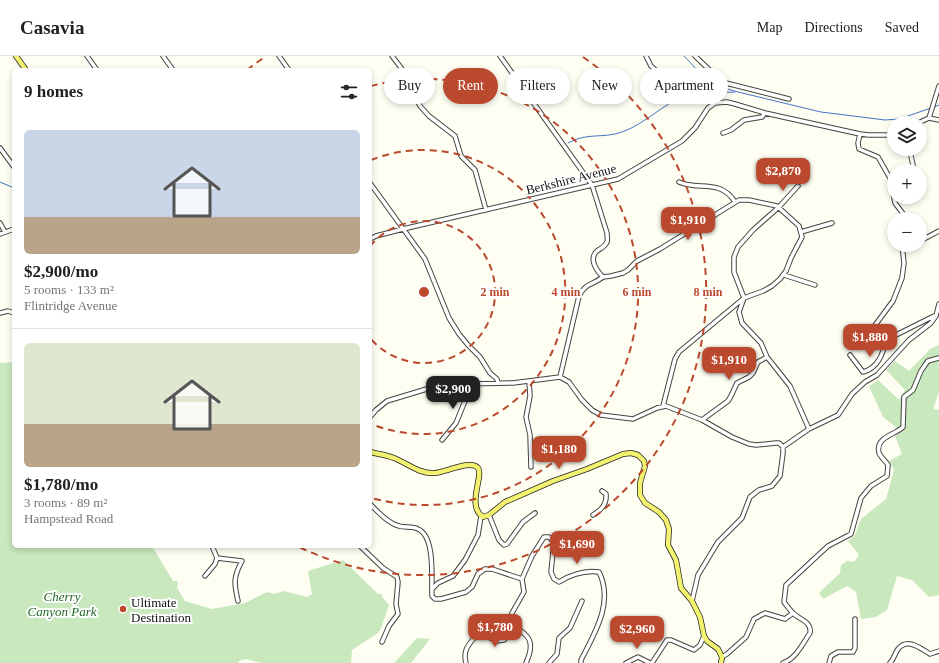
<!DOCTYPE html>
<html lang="en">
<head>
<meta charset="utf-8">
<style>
  body { margin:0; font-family:"Times New Roman",serif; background:#f6f6f6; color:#202124; height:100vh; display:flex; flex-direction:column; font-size:15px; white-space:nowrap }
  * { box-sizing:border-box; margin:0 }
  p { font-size:13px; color:#757577 }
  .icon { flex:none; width:22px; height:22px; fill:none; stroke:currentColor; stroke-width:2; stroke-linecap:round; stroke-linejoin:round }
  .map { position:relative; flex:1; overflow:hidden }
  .sheet { position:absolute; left:12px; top:12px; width:360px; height:480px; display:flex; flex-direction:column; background:#fff; border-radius:6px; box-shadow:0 2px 6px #0003 }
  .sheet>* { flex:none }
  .top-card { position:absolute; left:384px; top:12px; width:380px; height:36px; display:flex; gap:8px }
  .buttons { position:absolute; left:887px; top:60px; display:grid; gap:8px }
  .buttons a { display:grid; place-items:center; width:40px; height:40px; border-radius:50%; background:#fff; box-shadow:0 2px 6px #0003; font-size:20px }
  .price { position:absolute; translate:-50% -34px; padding:0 9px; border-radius:8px; background:#bb492d; color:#fff; font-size:13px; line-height:26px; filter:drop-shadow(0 1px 2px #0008) }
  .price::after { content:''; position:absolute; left:50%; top:24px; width:12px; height:9px; margin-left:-6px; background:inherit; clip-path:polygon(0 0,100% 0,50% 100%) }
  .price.on { background:#222; color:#fff }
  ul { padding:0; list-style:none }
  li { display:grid; align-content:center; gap:8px; height:212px; padding:0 12px }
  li+li { border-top:1px solid #e0e0e0 }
  li span { display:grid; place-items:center; height:124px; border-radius:6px; color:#555 }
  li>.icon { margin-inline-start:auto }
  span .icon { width:72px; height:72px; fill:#fffc; stroke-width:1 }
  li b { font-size:17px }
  h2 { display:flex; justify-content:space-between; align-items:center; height:48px; padding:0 12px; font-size:17px }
  .chip { padding:0 14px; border-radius:18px; background:#fff; box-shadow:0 2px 6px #0003; font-size:14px; line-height:36px }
  .chip.on { background:#bb492d; color:#fff }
  header { display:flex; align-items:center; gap:24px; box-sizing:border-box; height:56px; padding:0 20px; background:#fff; border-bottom:1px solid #e0e0e0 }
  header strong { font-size:19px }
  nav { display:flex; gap:22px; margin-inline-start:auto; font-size:14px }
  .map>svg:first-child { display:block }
  .green { fill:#c9e8be }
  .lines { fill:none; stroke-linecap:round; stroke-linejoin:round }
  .stream { stroke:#4473c8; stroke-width:1 }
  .minor-casing { stroke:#434343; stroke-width:5.5 }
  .major-casing { stroke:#212121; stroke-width:6 }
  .minor { stroke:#fff; stroke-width:3.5 }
  .major { stroke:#f2f270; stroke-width:4.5 }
  .ring { fill:none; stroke:#bb492d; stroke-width:2; stroke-dasharray:7 5 }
  .poi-dot { fill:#bb492d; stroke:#fff; stroke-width:1.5 }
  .labels { text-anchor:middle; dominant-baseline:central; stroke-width:4; stroke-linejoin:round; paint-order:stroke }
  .street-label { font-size:13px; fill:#101010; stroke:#fff }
  .park-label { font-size:13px; font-style:italic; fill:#226624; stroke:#fff }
  .poi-label { font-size:13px; fill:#101010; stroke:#fff; text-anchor:start }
  .centre { fill:#bb492d; stroke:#fff; stroke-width:2 }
  .ring-label { font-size:12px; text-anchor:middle; font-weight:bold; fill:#bb492d; stroke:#fff; stroke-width:4; stroke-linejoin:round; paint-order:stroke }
</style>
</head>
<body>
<header>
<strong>Casavia</strong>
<nav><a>Map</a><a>Directions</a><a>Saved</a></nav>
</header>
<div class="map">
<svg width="939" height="607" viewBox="0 0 939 607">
  <rect width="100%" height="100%" fill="#fefef3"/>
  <path class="green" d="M939,289V336L933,353L939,354V539L929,541L912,524L897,520L887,554L876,561L861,563L856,536L847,530L823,543L819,537L840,517L841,509L847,505L854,506L859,499L848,485L855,479L861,463L886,443L894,414L889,405L902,398L895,380L902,376L883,361L869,330L878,324L899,344L905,334L886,314L895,305L909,315L930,293Z
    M14,306V490H152L173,525H178L177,532L185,545L212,553L245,547L267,536L274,538L284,535L307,541L312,538L308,515L343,504L378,538H382V541L389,549L381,572L378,577L352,594L351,607H261L246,603L239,605L238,607H0V307Z
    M417,582L430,583L411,607H394Z"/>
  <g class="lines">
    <path class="stream" d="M684,0L703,20L716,28
      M721,31L738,36L821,56L885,64L899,63L931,52
      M934,51L939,49
      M568,87C587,76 602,83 622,76C645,68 663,48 686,39C702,34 718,37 735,36
      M0,126L14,132"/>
    <g class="minor-casing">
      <path id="minor" d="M87,0L97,14
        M163,0L173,14
        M279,0L289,14
        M392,0L412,26L417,44L420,50L429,60L455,80L461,100L475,114L486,154
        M500,0L592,129L607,177C607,180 608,184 607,186C605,191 601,192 597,195C588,203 597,215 603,221C593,229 585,227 579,240L560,321
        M646,0L651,10L669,26
        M695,0L720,24L726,27L789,43
        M929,62L939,30
        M918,67L929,62L939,64
        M723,77L731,74L744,64L762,61L765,57
        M860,78L858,87L859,93L878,101L890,122L895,147L907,163
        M0,92L14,111
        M908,115L911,114L913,109L911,100
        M679,126C698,135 720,122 735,146
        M370,127L425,203L449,262L459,278L468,289L480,301L490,317L497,323L498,327
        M798,130L779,151L753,174L738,191L734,201V216L744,242L739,256L742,267L761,287L767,301L790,330L809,373
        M0,167L5,176
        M801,176L832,167
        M0,178L14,173
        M370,183L376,180L403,173L618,123L682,85L695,72L708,52L715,47L727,46L735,48L765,57L860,78L869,79H894
        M920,185L939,175
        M902,189L904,207L902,222L893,245L873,272V278L877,282L886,284L934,260
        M902,193L913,189
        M784,219L815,229
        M603,221L611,220L623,217L628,214L637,205L660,193L739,144H749L777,150L799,170L802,181L791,202L786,215L780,223L772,230L763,235L744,242L679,296L675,303L663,350
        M0,257L8,255L14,257
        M850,299L863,316C878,312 883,298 886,284
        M529,325L530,340L526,361L530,379L531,411
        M370,361L376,354L387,345L430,332L460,328L513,327L560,321L569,326L582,344L592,354L601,359L633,363L657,352L666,350L702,364L732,381L749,388L756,389L776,387H779L783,391
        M702,364L728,345L731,340L737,327L749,321L753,317L758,306L767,301
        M442,384L456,367L472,328
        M370,448C378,456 388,467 399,470C405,472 412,470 418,473C436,481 431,524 432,540L435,543H441L466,536L472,531L478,518L485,513H492L522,523
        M489,459L499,484L504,489L507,488L523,466L535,457
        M593,459C601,454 607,449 606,438L602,435
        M360,490L383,512L397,521L398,526L396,548L398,558L389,570L382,586
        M217,502L242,505C233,521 234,528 238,545
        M205,520L215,508L217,502L212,490
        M432,533L438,527L453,520L465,504L478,479L481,460
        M692,545L698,519L718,486L742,462L750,441L759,434L772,430L780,420L783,397V391L809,373L838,359L852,338L865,326L877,319L909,284L931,267L936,260L939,248
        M511,568C529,579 536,585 526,607
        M722,601L727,598L746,581L754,563L765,557L785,563L793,557
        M466,607C463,596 467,590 475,581L486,580L497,585L504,584L509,578L512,557L524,536L522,523L532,500L544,481H549L554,486L551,516L554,523L559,526C572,518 584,514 599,516C614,546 595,577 581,604V607
        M549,607L557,598L559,582L570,572L582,545
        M626,607L638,601L650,607
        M652,607L667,584H671L694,594L700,589L704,580
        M783,607C796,603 803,587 810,577C812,565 799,564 792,556C789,553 787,550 784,546L786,529L828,490L851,478L861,442L871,430L887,420L888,409C886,405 881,402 879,397C875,381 895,379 903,371L904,341L913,334L921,315L925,309L928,305L939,302
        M829,607L831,600L838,596H853L855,592V563
        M890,607C894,603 895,597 898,593C908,581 921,593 930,598L939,595"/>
    </g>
    <g class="major-casing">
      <path id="major" d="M16,0L26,14
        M370,396C378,398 386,399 394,402C407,407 419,418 434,417C444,417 471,403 478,412C484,420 466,450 483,461L489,459L505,446L553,425L587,413L623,398L631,397L638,399L644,405L645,410L640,427V439L645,447L659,456L666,464L669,473L668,489L676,504L681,532L692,545L700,561L704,580L707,585L718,593L722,601L721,607"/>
    </g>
    <use href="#minor" class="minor"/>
    <use href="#major" class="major"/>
  </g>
  <g class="ring">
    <path d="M370 190A71 71 0 1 1 370 282"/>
    <path d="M371 104A142 142 0 1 1 371 368"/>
    <path d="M371 30A213 213 0 1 1 371 442"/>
    <path d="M247 14A284 284 0 0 1 265 1M583 1A284 284 0 0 1 297 490"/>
  </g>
  <circle class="poi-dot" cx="123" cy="553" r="4"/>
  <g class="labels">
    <g class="street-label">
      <text transform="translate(571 123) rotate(-14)">Berkshire Avenue</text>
    </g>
    <g class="park-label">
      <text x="62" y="540">Cherry<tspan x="62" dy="15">Canyon Park</tspan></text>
    </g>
    <g class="poi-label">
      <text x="131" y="546">Ultimate<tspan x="131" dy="15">Destination</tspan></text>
    </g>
  </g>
  <circle cx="424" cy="236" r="6" class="centre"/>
  <g class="ring-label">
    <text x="495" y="240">2 min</text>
    <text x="566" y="240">4 min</text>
    <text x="637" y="240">6 min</text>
    <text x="708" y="240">8 min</text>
  </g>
</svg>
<div class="buttons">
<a><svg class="icon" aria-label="layers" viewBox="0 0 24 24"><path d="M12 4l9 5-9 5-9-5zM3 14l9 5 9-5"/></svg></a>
<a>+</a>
<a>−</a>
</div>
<b class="price" style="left:783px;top:136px">$2,870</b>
<b class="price" style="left:688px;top:185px">$1,910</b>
<b class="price" style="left:870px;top:302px">$1,880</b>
<b class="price" style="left:729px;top:325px">$1,910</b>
<b class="price on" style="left:453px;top:354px">$2,900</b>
<b class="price" style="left:559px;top:414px">$1,180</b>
<b class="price" style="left:577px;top:509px">$1,690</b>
<b class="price" style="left:495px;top:592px">$1,780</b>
<b class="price" style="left:637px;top:594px">$2,960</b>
<div class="top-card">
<a class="chip">Buy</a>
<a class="chip on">Rent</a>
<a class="chip">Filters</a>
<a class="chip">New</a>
<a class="chip">Apartment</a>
</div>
<section class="sheet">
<h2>9 homes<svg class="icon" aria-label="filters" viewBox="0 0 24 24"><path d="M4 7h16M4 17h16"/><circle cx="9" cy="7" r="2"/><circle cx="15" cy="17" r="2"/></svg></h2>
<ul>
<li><span style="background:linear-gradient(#c9d6e8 70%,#b9a48a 0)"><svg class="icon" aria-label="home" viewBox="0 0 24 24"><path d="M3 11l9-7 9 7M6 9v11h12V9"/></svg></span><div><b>$2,900/mo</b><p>5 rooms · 133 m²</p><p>Flintridge Avenue</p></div></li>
<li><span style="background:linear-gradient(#dfe7d0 65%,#b9a48a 0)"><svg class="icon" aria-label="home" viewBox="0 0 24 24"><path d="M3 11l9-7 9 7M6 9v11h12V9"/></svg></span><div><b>$1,780/mo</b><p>3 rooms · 89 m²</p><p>Hampstead Road</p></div></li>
</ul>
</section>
</div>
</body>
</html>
